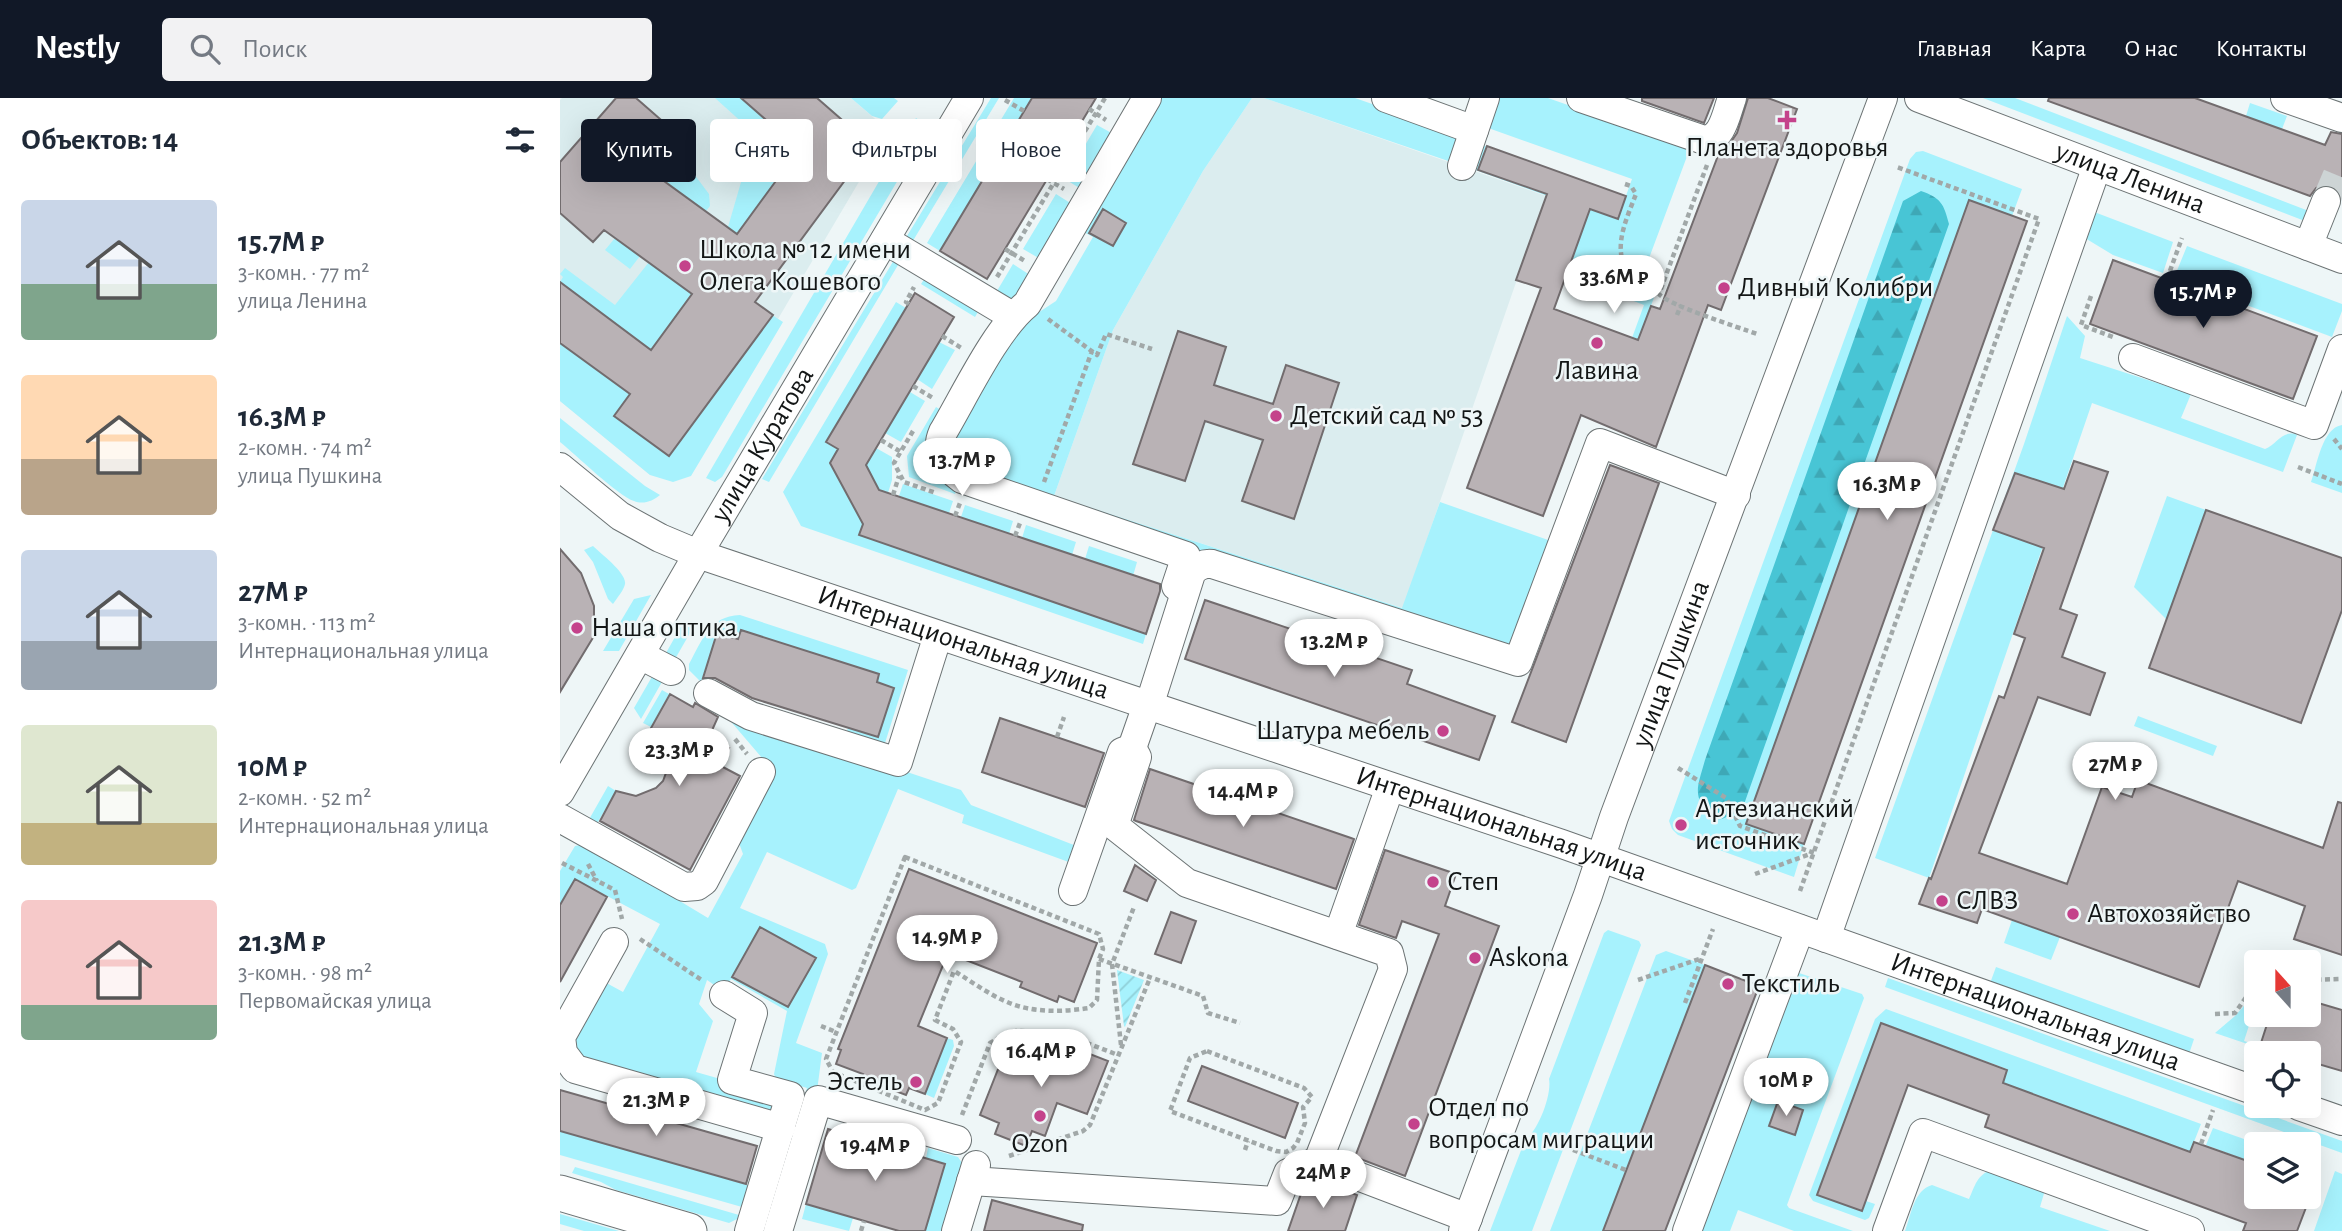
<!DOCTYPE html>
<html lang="ru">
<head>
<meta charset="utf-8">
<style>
  body { margin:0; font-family:"Alegreya Sans",sans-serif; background:#f2f2f3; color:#1f2937; height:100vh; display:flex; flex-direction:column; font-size:26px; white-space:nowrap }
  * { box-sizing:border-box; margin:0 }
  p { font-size:23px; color:#747a83 }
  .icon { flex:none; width:38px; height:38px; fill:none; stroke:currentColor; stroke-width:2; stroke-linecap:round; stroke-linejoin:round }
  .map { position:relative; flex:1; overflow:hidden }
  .details { display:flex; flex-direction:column; background:#fff; width:560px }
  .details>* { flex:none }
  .guide { position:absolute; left:21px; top:21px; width:665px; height:63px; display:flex; gap:14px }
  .needle { width:46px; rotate:339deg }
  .buttons { position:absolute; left:1684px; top:852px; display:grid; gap:14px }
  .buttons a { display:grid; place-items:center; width:77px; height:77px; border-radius:7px; background:#fff; box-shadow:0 7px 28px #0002; font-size:35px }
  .price { position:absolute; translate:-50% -60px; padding:0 16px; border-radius:24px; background:#fff; color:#222; font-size:23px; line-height:46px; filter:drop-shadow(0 2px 4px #0008) }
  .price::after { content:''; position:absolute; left:50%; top:42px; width:21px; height:16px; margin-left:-10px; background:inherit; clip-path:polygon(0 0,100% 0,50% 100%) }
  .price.selected { background:#111827; color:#fff }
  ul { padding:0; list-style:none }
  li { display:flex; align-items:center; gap:21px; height:175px; padding:0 21px }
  li span { display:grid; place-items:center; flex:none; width:196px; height:140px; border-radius:7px; color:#555 }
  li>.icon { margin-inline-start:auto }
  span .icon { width:84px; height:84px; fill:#fffc; stroke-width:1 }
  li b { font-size:30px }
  h2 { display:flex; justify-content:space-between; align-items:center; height:84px; padding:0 21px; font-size:30px }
  .chip { padding:0 24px; border-radius:7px; background:#fff; box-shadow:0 7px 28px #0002; font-size:24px; line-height:63px }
  .chip.selected { background:#111827; color:#fff }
  header { display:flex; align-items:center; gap:42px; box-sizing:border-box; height:98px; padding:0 35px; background:#111827; color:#fff }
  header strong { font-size:33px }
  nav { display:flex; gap:38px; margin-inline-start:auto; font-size:24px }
  .search { width:490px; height:63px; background:#f2f2f3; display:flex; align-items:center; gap:18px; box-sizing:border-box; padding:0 24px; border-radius:7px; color:#747a83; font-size:26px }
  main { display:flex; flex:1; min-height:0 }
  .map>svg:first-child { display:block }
  .built { fill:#dbedef }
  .grass { fill:#a7f2fd }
  .forest { fill:url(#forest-firs) }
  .garden { fill:url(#garden-furrows) }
  .building { fill:#b9b2b5; stroke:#726c6e; stroke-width:2 }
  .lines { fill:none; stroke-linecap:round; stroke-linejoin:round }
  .minor-tunnel { stroke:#cdd4d5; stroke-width:28; stroke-dasharray:28 14; stroke-linecap:butt }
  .minor-casing { stroke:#6c7374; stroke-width:30 }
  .major-casing { stroke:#6c7374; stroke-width:37 }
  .path { stroke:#a1a8a8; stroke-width:4.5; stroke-dasharray:5 3.5; stroke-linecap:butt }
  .minor { stroke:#fff; stroke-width:28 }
  .major { stroke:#fff; stroke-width:35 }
  .poi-dot { fill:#c4428b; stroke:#eef6f7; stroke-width:2.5 }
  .labels { text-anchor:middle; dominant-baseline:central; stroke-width:5; stroke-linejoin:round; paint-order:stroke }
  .poi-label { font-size:28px; fill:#131616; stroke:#eef6f7; text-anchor:start }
  .street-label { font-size:28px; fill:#131616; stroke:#eef6f7 }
</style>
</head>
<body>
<header>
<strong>Nestly</strong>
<div class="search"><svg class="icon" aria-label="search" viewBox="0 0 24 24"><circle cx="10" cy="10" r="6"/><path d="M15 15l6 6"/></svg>Поиск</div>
<nav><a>Главная</a><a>Карта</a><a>О нас</a><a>Контакты</a></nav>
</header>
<main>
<section class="details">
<h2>Объектов: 14<svg class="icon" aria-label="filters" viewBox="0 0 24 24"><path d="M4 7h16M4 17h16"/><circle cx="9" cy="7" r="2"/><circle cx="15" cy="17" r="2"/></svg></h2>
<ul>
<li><span style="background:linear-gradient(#c9d6e8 60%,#7fa58c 0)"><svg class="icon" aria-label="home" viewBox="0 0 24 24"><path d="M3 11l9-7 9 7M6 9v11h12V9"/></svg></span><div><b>15.7M ₽</b><p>3-комн. · 77 m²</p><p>улица Ленина</p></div></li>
<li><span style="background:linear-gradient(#ffd9b3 60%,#b9a48a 0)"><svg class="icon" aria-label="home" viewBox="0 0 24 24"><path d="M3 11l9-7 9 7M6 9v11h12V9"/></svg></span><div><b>16.3M ₽</b><p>2-комн. · 74 m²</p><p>улица Пушкина</p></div></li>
<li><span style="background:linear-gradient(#c9d6e8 65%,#9aa5b1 0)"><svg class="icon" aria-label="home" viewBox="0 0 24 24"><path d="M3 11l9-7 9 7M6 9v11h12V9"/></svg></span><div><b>27M ₽</b><p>3-комн. · 113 m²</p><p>Интернациональная улица</p></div></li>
<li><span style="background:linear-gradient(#dfe7d0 70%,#c2b280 0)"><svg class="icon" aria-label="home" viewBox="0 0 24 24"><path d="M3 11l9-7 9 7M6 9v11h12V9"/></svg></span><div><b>10M ₽</b><p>2-комн. · 52 m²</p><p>Интернациональная улица</p></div></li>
<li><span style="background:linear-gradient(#f6c9c9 75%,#7fa58c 0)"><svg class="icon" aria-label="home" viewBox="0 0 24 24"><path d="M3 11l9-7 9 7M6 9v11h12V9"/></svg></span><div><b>21.3M ₽</b><p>3-комн. · 98 m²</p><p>Первомайская улица</p></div></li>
</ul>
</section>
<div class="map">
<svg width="1782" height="1133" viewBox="0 0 1782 1133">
  <defs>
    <pattern id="forest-firs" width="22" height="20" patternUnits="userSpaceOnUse" patternTransform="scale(1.75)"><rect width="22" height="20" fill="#48c5d5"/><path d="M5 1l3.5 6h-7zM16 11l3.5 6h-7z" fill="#3ea8b6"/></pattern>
    <pattern id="garden-furrows" width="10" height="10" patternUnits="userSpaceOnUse" patternTransform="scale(1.75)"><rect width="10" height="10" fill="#a7f2fd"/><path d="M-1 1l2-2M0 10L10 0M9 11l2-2" fill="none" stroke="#8fcfd8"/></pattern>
  </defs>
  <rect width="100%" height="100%" fill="#eef6f7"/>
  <path class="built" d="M2,0H291L329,33L127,375L90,377L0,303V2Z
    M692,0H704L986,98L843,510L494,398L553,232L643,73Z"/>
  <path class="grass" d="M155,0H181L228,41L209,67L221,76L177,136L168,129L195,36Z
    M291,0H334L338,3L322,21L312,18Z
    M431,0H439L351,146L347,138Z
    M454,0H472L380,153L367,145Z
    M594,0H692L643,73L553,232L494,398L842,510L880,404L991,443L952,545L938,550L475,401C443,390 398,382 393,342L461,226L496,203L533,139L520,132Z
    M704,0H795L898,36L894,65Z
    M934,0H988L1124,48L1129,53L1082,179L1099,186L1047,327L1041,325L1084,207L1006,177L1029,113L907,69L915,45L926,48L919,71L1058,120L1072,81L931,31L929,29Z
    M1423,0H1455L1754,115L1750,125Z
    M1690,5L1727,18L1722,31L1686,18Z
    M356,20L367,28V33L162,379L155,384L146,380Z
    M537,27L557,38L524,93L505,81Z
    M123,41L136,55L134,76L149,96L150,108L146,113L93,75Z
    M1363,53L1462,91L1452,118L1409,103L1186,725L1244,746L1234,779L1118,737L1112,731L1109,723L1350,61L1356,54Z
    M496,96L515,108L482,162L463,151Z
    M1529,112L1613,144L1603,175L1553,157L1520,137Z
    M55,140L80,158L70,171L45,152Z
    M1627,148L1782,206V213L1772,239L1614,180Z
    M334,162H341L209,384L202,381Z
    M89,164L132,196L108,264L0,184L3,179L0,176L5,170L55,207Z
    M453,166L473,179L453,203L434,198Z
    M367,177L421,209L415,219L361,186Z
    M336,204L346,210L266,343L278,351L270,366L297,415L307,416L299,437L586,536L583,546L241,428L223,394Z
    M212,217L223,224L131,378L113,384L90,377L0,303V245L70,296Z
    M1507,218L1525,238L1520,260L1631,296L1621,320L1705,351C1717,346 1723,331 1737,337L1723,374L1532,305L1369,780L1315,760L1464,346Z
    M379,244L395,252L372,291L357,281Z
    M350,294L365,303L341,344L325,335Z
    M376,309L386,315L360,360V372L398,386L395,396L349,379L347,358Z
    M0,320L85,388L100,397C93,403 83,407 74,403C58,398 15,356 0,344Z
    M1782,327V395L1751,384C1757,367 1762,330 1782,327Z
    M316,350L332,359V382L328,395L319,392L306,367Z
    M343,386L393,403L389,415L339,398Z
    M1607,398L1646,412L1607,522L1574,489Z
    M405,407L453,423L449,436L401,419Z
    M466,427L516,444L512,457L462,440Z
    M33,448C41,456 67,475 65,486C64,492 57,500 53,506L48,501L33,464L24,452Z
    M529,448L577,464L573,478L525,461Z
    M91,497L59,553H43L74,501Z
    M180,517L348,572L325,645L285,639L288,630L318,639L334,590L317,584L319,576L181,532L178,541L157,535L141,584L129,572V566C142,543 149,518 180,517Z
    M124,523L134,528L111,568L106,555Z
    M107,575L81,621L74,610L93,577Z
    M102,592L109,596L91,629L83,625Z
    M161,612L401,692L411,707L519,749L514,766L402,725L404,717L338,691L296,790L292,792L207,754L180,810L265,846L268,856L236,945L262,955L257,993L219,1082L247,990L216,981L214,976L227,913L171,881L163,893L147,882L139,906L153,923L136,974L223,999L216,1023L31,970L12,947L41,882L63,894L100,826L15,781L0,807V773L15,748L25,746L148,820L183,756L179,745L215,675Z
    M1578,618L1657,648L1653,658L1574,628Z
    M48,688L56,693L35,729L27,725Z
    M1452,822L1469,828L1471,824L1491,831L1490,835L1500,839L1491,862L1444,845Z
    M1048,832L1079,843L1081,847L972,1133H930L965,1042C978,1033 992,997 989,981L1044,835Z
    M1106,853L1145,867L1043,1133H990L1096,857Z
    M1436,869L1634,941L1628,959L1429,888Z
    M1239,875L1302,896L1304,900L1227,1107L1229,1110L1293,1133H1234L1178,1112L1170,1133H1137L1235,878Z
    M1328,880L1782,1043V1055L1325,889Z
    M1696,894V906L1684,943L1724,955H1714L1655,935L1675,918Z
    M1326,911L1641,1026L1630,1054L1443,985L1447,971L1321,925L1257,1096L1301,1113L1306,1103L1315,1106L1309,1120L1305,1122L1253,1103L1249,1097L1315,921Z
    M387,940L393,942L394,948L374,1000L365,996Z
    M1653,1030L1698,1046H1696V1066L1646,1047Z
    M0,1033L188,1087L182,1109L0,1057Z
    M368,1050L398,1059L404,1068L387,1133H365L385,1066L366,1060Z
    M15,1069L179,1117L177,1121L169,1125L56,1092L41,1084L12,1075Z
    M1432,1072L1485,1092L1480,1109L1550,1133H1345C1351,1117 1354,1092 1372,1087L1409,1101C1415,1088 1417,1076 1432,1072Z
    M1775,1073L1782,1076V1133H1754Z
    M246,1106L293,1120L289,1133L242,1121Z
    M0,1116L59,1133H24L0,1126Z"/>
  <path class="forest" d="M1361,93C1381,100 1384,106 1389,126L1182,712L1162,721L1154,722C1131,698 1137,691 1145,662L1343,103Z"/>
  <path class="garden" d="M557,872L584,882L565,929L564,928Z"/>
  <path class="building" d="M56,0H76L123,41L93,75L177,136L221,76L209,67L228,41L181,0H257L297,35L302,43L304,52L300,62L195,204L213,217L109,358L54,318L70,296L0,245V184L91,252L132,196L44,132L33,144L0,115V64Z
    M472,0H536L427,181L380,153Z
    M1082,0H1154L1144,25L1082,3Z
    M1188,0H1208L1237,11L1161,212L1148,207L1096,349L1021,317L983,418L907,390L981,190L956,182L987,96L918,72L927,48L1066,98L1058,121L1030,111L994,211L1078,242L1091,208L1100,211L1159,55L1168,48L1177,35Z
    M1489,0H1635L1765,47L1771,34L1782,36V99L1779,92L1773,88L1764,87L1756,90L1750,98L1488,3Z
    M1409,102L1467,123L1244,746L1186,726Z
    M543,111L566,125L553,148L529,135Z
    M1553,162L1757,238L1733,301L1530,226Z
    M355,195L394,219L306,367L319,392L600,486V493L586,536L299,437L303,426L270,365L278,351L266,344Z
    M618,233L666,249L654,287L713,306L726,267L779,285L734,421L682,403L703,342L645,323L625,383L573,366Z
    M1514,363L1548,374L1500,511L1517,517L1502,559L1545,575L1530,617L1478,599L1419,755L1507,786L1542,689L1572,699L1578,682L1763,750L1778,704L1782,705V857L1734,841L1745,808L1678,783L1639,889L1422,811L1417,825L1359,806L1369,780L1371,781L1439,598L1444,600L1465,540L1454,536L1484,450L1433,432L1455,375L1504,391Z
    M1050,367L1099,385L1006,644L952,624Z
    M1646,412L1782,460V512L1741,625L1589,570Z
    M0,451L21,475L34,508V538L0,594Z
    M645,502L852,572L847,586L935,618L919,662L625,561Z
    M181,532L319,576L317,584L334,590L318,639L192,600L155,580H143L157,535L178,541Z
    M110,596L133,609L135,605L158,619L149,639L169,650L159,667L180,678L130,772L40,723L56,693L76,698L96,690L103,683L110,664L109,654L105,644L91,630Z
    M440,620L544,655L525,709L422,674Z
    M590,671L791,740L794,741L776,791L576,723L574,722Z
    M825,752L896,776L885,808L939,828L845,1078L795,1059L879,836L842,823L836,840L799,827Z
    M575,767L596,782L587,803L564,793Z
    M349,771L537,845L514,904L499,898L497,904L460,889L462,884L388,855L358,928L387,940L365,996L349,990L346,997L301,980L303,976L276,966L281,952L278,951Z
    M15,781L47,799L0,884V807Z
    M611,814L636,823L621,865L595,856Z
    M200,829L256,860L228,909L172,879Z
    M1145,867L1199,888L1105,1133H1043Z
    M1748,902L1782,912V973L1748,963V956H1724L1700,948L1710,917H1748Z
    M1321,925L1447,972L1443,985L1630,1054L1634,1044L1696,1066V1099H1750L1737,1133H1683L1686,1125L1425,1029L1429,1017L1348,987L1302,1113L1257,1097Z
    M486,939L548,963L527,1016L497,1005L485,1038L472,1033L466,1048L435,1036L439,1025L420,1017L446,951L477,963Z
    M642,968L738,1005L725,1040L628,1003Z
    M0,992L197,1048L186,1086L0,1033Z
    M1218,1003L1243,1012L1235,1037L1209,1028Z
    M268,1031L385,1066L365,1133H339L246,1106Z
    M746,1086L768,1093L770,1087L797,1097L785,1133H728L744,1087Z
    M432,1102L523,1127L522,1133H424Z"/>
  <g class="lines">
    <path class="minor-tunnel" d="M1766,103L1782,65"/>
    <g class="minor-casing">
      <g id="minor">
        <path d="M587,0L467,206C436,231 405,297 383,334C374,354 385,369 402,381L626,458L616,488"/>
        <path d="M826,0L914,32"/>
        <path d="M1021,0L1144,42C1163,41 1166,16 1172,0"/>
        <path id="s1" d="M1359,0L1782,161"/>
        <path d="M1725,0L1782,20"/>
        <path d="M902,68L925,0"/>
        <path d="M325,142L452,218"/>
        <path d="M1748,148L1766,103"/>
        <path d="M1573,260L1754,327L1782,251"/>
        <path id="s2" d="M0,369L60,418L100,440L138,456L1002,746L1696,993"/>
        <path d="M80,557L111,573"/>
        <path d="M148,595L191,618L338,664L378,537"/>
        <path d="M589,608L631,476C635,469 644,465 652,466L958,564L1040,345L1176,397"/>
        <path d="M572,650L577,659L555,725L556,729L627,785L829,855L833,871L758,1063L908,1120"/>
        <path id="s3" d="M0,694L138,456L409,0"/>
        <path d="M0,720L124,789L137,788L144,783L201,674"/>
        <path d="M513,793L562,654L572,650L587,607"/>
        <path d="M778,837L830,689"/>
        <path d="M1266,840L1537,68"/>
        <path d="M54,844L1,939L3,955L15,971L221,1030"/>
        <path d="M164,897L193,915L172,982L230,998L189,1133"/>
        <path d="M1739,1008L1782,1023"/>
        <path d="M411,1083L717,1103L728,1075L758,1063"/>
        <path d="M218,1133L258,1002L397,1042"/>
        <path d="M396,1133L416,1067"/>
        <path id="s4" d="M903,1133L1028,797L1054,719L1323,0"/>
        <path d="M1127,1133L1240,831"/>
        <path d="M1327,1133L1363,1035L1630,1133"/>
      </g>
    </g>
    <g class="major-casing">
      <path id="major" d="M0,1095L129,1133"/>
    </g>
    <path class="path" d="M445,2L464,13
      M529,11L546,22
      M426,33L446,44
      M1147,67L1099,196C1110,208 1178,229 1197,236
      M487,81L504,91
      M1065,86L1071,88L1076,96C1065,125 1047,160 1078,184C1083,188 1093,190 1099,193
      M445,151L465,163
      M437,179L545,0
      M1607,181L1622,140
      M1531,198L1521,227L1556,240
      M349,206L346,204L354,189
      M1117,217L1121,207
      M488,221L537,257L546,236L592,251
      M382,238L403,251
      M353,288L373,300
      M353,333L334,365L344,384L376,395
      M1774,341L1782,351
      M321,342L341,354
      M1738,369L1782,386
      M484,384L532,253
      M333,397L339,378
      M395,418L400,405
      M455,438L460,425
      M497,639L504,619
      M175,641L187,656
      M1118,670L1166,700L1180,728L1254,755
      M345,759L539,836L543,851L539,861L537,902L529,910C503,914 472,915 447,904C428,896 411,883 394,873L375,922L393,931L401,944L378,1005L365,1012L273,974L266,961Z
      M2,765L55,792L62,821
      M28,766L37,783
      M1195,776L1253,755
      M1240,793L1479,121L1337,69
      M80,841L143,883
      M539,861L643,898L648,915L680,925
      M1078,882L1142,860
      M1748,882L1782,881
      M1125,905L1153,831
      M1655,916L1675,915L1696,885
      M261,928L276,934
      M561,947L552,866L574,809
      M647,953L744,990L752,999L743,1009L745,1025L737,1045L733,1050L726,1054L716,1053L610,1013L630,960Z
      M402,1017L430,945L447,935L456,933L498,934L558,957
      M1641,1046L1653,1012
      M685,1052L688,1043
      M1013,1052L1066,1072
      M449,1058L523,1033L530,1027L590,880
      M301,1133L304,1123"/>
    <use href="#minor" class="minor"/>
    <use href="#major" class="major"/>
  </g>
  <g class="poi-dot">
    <path d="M1223.5 11.5h7v7h7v7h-7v7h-7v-7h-7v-7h7z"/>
    <circle cx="125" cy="168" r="7"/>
    <circle cx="1164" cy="190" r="7"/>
    <circle cx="1037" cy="245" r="7"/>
    <circle cx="716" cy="318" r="7"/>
    <circle cx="17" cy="530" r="7"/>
    <circle cx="883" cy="633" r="7"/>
    <circle cx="1121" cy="727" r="7"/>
    <circle cx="873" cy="784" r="7"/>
    <circle cx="1382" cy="803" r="7"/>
    <circle cx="1513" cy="816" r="7"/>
    <circle cx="915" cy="860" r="7"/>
    <circle cx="1168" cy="886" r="7"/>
    <circle cx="356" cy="984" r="7"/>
    <circle cx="480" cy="1018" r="7"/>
    <circle cx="854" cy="1026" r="7"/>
  </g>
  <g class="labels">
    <g class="poi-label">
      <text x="1227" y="50" text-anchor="middle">Планета здоровья</text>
      <text x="139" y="152">Школа № 12 имени<tspan x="139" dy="32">Олега Кошевого</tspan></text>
      <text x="1178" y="190">Дивный Колибри</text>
      <text x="1037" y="273" text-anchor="middle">Лавина</text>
      <text x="730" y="318">Детский сад № 53</text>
      <text x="31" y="530">Наша оптика</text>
      <text x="869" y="633" text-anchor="end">Шатура мебель</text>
      <text x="1135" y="711">Артезианский<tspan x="1135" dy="32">источник</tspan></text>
      <text x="887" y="784">Степ</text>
      <text x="1396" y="803">СЛВЗ</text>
      <text x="1527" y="816">Автохозяйство</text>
      <text x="929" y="860">Askona</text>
      <text x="1182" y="886">Текстиль</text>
      <text x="342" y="984" text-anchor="end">Эстель</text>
      <text x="868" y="1010">Отдел по<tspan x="868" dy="32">вопросам миграции</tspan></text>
      <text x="480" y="1046" text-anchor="middle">Ozon</text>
    </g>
    <g class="street-label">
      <text stroke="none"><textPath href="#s1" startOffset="226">улица Ленина</textPath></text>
      <text stroke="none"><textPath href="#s3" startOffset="402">улица Куратова</textPath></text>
      <text stroke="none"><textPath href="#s2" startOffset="444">Интернациональная улица</textPath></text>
      <text stroke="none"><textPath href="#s4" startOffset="604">улица Пушкина</textPath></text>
      <text stroke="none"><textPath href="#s2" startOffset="1012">Интернациональная улица</textPath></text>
      <text stroke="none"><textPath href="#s2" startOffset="1578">Интернациональная улица</textPath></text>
    </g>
  </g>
</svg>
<div class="buttons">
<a><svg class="needle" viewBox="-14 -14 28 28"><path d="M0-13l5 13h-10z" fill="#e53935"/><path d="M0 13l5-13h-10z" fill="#747a83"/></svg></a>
<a><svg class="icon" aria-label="locate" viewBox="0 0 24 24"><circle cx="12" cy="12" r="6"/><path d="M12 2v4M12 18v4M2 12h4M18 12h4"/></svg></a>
<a><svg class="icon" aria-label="layers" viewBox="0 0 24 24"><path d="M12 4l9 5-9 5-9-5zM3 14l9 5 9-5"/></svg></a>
</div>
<b class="price" style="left:1054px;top:217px">33.6M ₽</b>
<b class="price selected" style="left:1643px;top:232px">15.7M ₽</b>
<b class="price" style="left:402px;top:400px">13.7M ₽</b>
<b class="price" style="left:1327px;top:424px">16.3M ₽</b>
<b class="price" style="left:774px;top:581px">13.2M ₽</b>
<b class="price" style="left:119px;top:690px">23.3M ₽</b>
<b class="price" style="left:1555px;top:704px">27M ₽</b>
<b class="price" style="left:683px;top:731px">14.4M ₽</b>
<b class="price" style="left:387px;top:877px">14.9M ₽</b>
<b class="price" style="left:481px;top:991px">16.4M ₽</b>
<b class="price" style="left:1226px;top:1020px">10M ₽</b>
<b class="price" style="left:96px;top:1040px">21.3M ₽</b>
<b class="price" style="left:315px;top:1085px">19.4M ₽</b>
<b class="price" style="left:763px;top:1112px">24M ₽</b>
<div class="guide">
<a class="chip selected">Купить</a>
<a class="chip">Снять</a>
<a class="chip">Фильтры</a>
<a class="chip">Новое</a>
</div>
</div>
</main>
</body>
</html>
